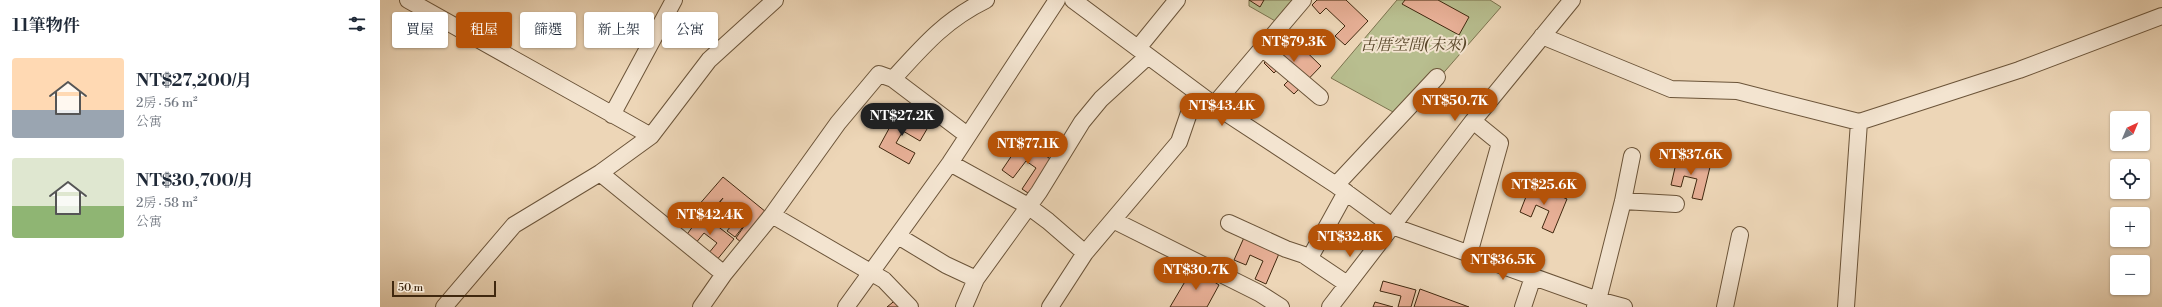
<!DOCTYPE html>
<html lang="zh-TW">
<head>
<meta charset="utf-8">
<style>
  body { margin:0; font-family:"Libre Bodoni","Noto Serif TC",serif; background:#f6f6f7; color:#1f2937; height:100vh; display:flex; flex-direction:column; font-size:15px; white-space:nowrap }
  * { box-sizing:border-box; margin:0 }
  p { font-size:13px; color:#747a83 }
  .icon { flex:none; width:22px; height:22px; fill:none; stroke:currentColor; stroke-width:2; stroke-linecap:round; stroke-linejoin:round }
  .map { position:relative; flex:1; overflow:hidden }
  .side { display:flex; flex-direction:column; background:#fff; width:380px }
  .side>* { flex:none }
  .hud { position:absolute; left:12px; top:12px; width:380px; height:36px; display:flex; gap:8px }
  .needle { width:26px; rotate:44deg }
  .controls { position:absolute; left:1730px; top:111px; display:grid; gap:8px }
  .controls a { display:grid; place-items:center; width:40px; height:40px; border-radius:4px; background:#fff; box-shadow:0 1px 3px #0004; font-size:20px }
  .scale { position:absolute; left:12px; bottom:10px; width:104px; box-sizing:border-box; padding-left:4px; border:2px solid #40280f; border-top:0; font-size:11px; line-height:14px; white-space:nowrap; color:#40280f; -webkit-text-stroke:3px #f3e4d0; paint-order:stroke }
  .price { position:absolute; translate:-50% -34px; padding:0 9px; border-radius:14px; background:#b45309; color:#fff; font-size:13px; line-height:26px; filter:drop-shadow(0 1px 2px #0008) }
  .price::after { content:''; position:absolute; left:50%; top:24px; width:12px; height:9px; margin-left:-6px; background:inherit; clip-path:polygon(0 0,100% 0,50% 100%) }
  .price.selected { background:#222; color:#fff }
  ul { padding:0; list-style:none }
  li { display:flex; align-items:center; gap:12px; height:100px; padding:0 12px }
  li span { display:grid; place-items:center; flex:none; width:112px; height:80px; border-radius:4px; color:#555 }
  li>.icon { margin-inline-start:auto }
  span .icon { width:48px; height:48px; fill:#fffc; stroke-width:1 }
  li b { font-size:17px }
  h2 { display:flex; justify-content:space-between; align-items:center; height:48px; padding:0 12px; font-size:17px }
  .chip { padding:0 14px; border-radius:4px; background:#fff; box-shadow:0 1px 3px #0004; font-size:14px; line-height:36px }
  .chip.selected { background:#b45309; color:#fff }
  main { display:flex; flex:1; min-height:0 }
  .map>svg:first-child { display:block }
  .green { fill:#b8be8f; stroke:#7c734f }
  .building { fill:#e8b097; stroke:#40280f }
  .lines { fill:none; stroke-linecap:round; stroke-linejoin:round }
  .minor-casing { stroke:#6b5439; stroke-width:18 }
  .minor { stroke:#f3e4d0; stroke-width:16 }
  .labels { text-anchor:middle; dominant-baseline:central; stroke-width:4; stroke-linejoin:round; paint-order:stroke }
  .park-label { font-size:16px; font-style:italic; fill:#584629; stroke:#f3e4d0 }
</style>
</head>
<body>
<main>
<section class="side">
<h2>11筆物件<svg class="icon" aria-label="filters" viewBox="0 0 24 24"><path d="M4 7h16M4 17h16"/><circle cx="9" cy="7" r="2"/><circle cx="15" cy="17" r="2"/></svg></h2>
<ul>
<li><span style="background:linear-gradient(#ffd9b3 65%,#9aa5b1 0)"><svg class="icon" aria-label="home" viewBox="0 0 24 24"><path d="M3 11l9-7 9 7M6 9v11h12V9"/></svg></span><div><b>NT$27,200/月</b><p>2房 · 56 m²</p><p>公寓</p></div></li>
<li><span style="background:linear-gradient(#dfe7d0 60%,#8fb573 0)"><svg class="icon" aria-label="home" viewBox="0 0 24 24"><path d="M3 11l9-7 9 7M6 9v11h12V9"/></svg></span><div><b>NT$30,700/月</b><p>2房 · 58 m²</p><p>公寓</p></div></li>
</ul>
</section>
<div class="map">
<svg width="1782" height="307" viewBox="0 0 1782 307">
  <rect width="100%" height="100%" fill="#edd6b7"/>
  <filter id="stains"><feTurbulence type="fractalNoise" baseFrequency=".005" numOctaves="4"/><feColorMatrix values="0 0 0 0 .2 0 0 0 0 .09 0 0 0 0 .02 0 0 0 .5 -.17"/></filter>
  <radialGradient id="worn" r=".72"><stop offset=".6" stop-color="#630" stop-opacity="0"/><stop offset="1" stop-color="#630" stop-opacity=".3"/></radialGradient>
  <path class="green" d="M869,0H916L897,22L869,6Z
    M1017,0H1110L1121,7L1024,118L951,78Z"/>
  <path class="building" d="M869,0H884L880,7Z
    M937,0H966L988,21L965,45L955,36L965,26L946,8L940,14L932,5Z
    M1025,0H1058L1089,17L1079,35L1022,4Z
    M910,36L941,66L914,94L904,85L919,70L907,59L894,73L884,63Z
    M518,112L547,129L540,141L523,131L516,143L535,153L529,164L499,147Z
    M643,139L673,161L651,195L642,189L656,168L646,161L633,178L622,170Z
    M1297,159L1330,167L1322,200L1312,198L1317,179L1304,176L1301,187L1291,185Z
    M343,177L386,212L362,243L356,238L369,219L355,237L347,231L361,213L350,205L336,223L329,217L343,198L327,216L317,207Z
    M1151,184L1187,199L1173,233L1162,228L1169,211L1156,205L1151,217L1140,212Z
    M322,214L354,239L336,261L328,254L337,243L324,233L315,244L305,237Z
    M866,233L901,249L886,284L875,279L883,261L870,255L866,265L854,260Z
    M813,268L839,285L827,307H790Z
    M1003,281L1036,290L1031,307H1018L1021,296L1000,291Z
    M1040,289L1089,307H1034Z
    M518,298L525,307H507Z
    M995,302L1013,307H993Z"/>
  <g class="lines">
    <g class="minor-casing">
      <path id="minor" d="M28,0L271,136
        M693,0L834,105L956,185L1012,226L1218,300L1244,307
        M1162,36L1291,89L1357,91L1479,122L1466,307
        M758,48L797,0
        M882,48L940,97
        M513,79L587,135
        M834,105L923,0
        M232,115L294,0
        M1479,122L1639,70L1782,16
        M570,163L648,206L668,221L705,253
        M220,173L344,274
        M956,185L1057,77
        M1243,201L1296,204
        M392,215L504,280L530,307
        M733,220L879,293L901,307
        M849,223L906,249L924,255L967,284
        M518,236L566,265L596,279
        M933,252L966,192
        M1089,254L1120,143L1093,121
        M64,307L134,225L220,173L271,136L329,60L395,0
        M321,307L344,274L392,215L458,123L499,74L513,79C543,46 565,20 606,0
        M466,307L570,163L677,0
        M584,307L596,279L659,192L702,122L721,99L768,56
        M670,307L705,253L799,142L810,110L819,94
        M950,307L1093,121L1192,0
        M1143,307L1153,277
        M1215,307L1218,300L1243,201L1252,156
        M1345,307L1360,235"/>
    </g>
    <use href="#minor" class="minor"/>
  </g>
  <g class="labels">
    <g class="park-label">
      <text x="1033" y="45">古厝空間(未來)</text>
    </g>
  </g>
  <rect width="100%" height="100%" filter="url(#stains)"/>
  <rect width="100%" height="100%" fill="url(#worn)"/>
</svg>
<div class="controls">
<a><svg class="needle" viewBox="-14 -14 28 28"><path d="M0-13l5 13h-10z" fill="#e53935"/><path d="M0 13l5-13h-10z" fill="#747a83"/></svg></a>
<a><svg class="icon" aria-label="locate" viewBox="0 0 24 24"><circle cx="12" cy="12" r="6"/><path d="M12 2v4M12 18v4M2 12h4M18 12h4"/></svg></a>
<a>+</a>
<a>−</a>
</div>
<div class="scale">50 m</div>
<b class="price" style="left:914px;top:63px">NT$79.3K</b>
<b class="price" style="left:1075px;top:122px">NT$50.7K</b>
<b class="price" style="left:842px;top:127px">NT$43.4K</b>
<b class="price selected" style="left:522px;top:137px">NT$27.2K</b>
<b class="price" style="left:648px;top:165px">NT$77.1K</b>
<b class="price" style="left:1311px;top:176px">NT$37.6K</b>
<b class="price" style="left:1164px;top:206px">NT$25.6K</b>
<b class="price" style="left:330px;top:236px">NT$42.4K</b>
<b class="price" style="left:970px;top:258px">NT$32.8K</b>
<b class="price" style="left:1123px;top:281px">NT$36.5K</b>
<b class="price" style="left:816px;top:291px">NT$30.7K</b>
<div class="hud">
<a class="chip">買屋</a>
<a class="chip selected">租屋</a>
<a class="chip">篩選</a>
<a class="chip">新上架</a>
<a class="chip">公寓</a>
</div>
</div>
</main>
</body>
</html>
